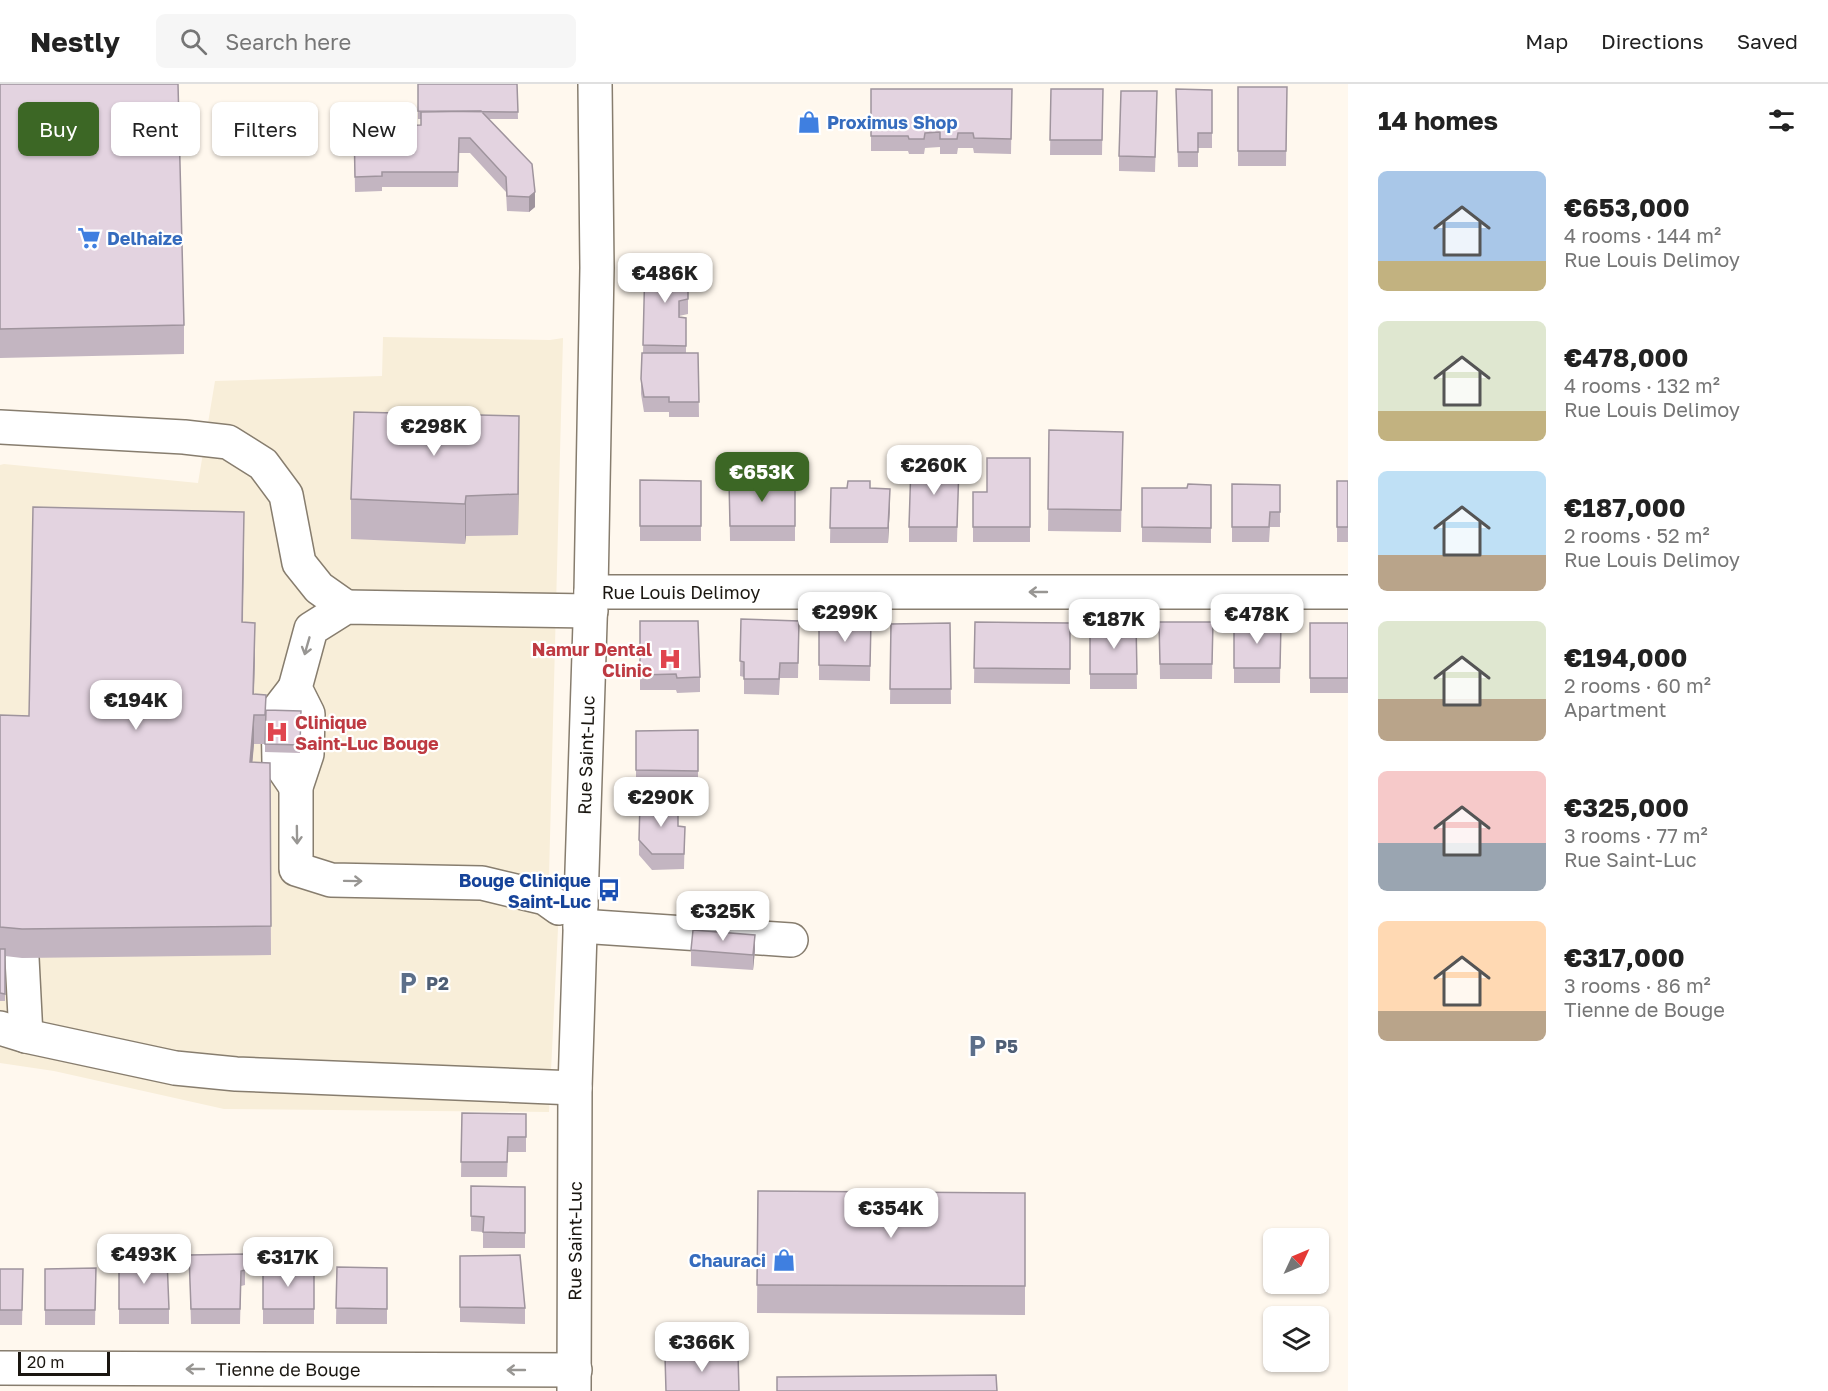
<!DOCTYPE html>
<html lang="en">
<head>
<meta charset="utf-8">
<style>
  body { margin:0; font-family:"Golos Text",sans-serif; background:#f6f6f6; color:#222; height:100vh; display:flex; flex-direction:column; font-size:22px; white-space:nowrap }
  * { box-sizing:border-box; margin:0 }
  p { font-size:20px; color:#767676 }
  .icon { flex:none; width:33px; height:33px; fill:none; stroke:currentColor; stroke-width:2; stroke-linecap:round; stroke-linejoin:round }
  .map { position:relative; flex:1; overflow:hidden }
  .sheet { display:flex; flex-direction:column; background:#fff; width:480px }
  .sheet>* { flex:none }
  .hud { position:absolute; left:18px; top:18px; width:570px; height:54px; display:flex; gap:12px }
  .needle { width:39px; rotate:46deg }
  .fabs { position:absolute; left:1263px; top:1144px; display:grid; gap:12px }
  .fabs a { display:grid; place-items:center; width:66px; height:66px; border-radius:9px; background:#fff; box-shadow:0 2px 4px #0004; font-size:30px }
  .scale { position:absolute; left:18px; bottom:15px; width:92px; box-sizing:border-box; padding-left:6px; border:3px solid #1a1610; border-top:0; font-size:16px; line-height:21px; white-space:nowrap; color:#1a1610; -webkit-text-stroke:4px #fff; paint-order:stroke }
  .price { position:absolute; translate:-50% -51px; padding:0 14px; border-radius:12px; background:#fff; color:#222; font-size:20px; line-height:39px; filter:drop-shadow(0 2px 3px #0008) }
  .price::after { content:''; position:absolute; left:50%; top:36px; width:18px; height:14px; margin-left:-9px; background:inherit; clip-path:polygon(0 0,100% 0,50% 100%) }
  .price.selected { background:#3c6725; color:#fff }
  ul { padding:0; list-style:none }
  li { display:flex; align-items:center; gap:18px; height:150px; padding:0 30px }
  li span { display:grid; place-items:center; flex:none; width:168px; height:120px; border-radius:9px; color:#555 }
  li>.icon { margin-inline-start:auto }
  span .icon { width:72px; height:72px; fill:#fffc; stroke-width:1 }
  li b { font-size:26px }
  h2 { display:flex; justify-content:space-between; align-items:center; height:72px; padding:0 30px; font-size:26px }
  .pill { padding:0 21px; border-radius:9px; background:#fff; box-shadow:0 2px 4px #0004; font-size:21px; line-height:54px }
  .pill.selected { background:#3c6725; color:#fff }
  header { display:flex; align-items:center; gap:36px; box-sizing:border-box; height:84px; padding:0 30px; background:#fff; border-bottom:2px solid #e0e0e0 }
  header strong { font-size:28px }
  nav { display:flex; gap:33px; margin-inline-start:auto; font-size:21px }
  .search { width:420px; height:54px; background:#f6f6f6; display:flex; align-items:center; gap:15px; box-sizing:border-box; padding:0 21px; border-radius:9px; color:#767676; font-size:22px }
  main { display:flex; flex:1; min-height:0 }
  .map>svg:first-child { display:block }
  .medical { fill:#f8eed9 }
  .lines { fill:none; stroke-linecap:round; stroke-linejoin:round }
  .minor-casing { stroke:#877d6e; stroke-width:36 }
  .minor { stroke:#fff; stroke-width:33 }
  .wall { fill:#c3b5c1 }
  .shaded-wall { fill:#9f949d }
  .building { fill:#e3d3e0; stroke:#9f949d; stroke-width:1.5 }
  .oneway { stroke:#989693 }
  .labels { text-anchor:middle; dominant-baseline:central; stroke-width:4.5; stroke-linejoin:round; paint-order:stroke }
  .shop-label { font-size:18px; font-weight:bold; fill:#366cbe; stroke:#fff; text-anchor:start }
  .street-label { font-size:18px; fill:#1a1610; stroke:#fff }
  .health-label { font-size:18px; font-weight:bold; fill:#be3a42; stroke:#fff; text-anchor:end }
  .transit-label { font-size:18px; font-weight:bold; fill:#164399; stroke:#fff; text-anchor:end }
  .service-label { font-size:18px; font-weight:bold; fill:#4e5e75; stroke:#fff; text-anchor:start }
</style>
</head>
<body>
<header>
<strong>Nestly</strong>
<div class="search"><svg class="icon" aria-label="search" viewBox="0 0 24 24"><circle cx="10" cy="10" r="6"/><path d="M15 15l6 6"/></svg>Search here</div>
<nav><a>Map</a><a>Directions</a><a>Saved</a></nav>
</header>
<main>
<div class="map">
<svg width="1348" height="1307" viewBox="0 0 1348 1307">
  <rect width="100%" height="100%" fill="#fff8ee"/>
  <path class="medical" d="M383,253L550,256L563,254L549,792L559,824L549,1028L224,1025L54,987L0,979V381L4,380L198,399L215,297L382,292Z"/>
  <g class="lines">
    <g class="minor-casing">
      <g id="minor">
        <path d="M0,343L184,353L228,358L263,380L286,411L299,479L319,504L346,523"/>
        <path id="s1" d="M591,508H1348"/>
        <path d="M295,604L278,626L279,678L296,703"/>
        <path d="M581,821L559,824L545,814L482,799L331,796L296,785V703L307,670L308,630L295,604L311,545L346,523L591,527"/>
        <path d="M580,842L791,856"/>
        <path d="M22,874L26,952"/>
        <path d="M0,944L26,952L175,984L236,990L575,1004"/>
        <path id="s2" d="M0,1284L575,1286"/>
        <path id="s3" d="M574,1307L575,1004L591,508L597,184L595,0"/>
      </g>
    </g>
    <use href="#minor" class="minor"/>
  </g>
  <path class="wall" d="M0,0L184,241V270L0,274Z
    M418,0H517L518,35H488L535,123L529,128L507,127L506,108L470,69H459L458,103H382V107L355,108L354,42L421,41V35H418Z
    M1238,3H1287L1286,82H1238Z
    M871,5H1012L1011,70L974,69L973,64H958L957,70H940V63L925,64L924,70H909L908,67H871Z
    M1051,5H1103L1102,71H1050Z
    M1176,5L1212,6V64H1198V83H1178Z
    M1157,22L1155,88L1119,87V72Z
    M645,178L688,179V230L679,232V233L686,234V269H698L699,333H669V328H644L641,310V295L643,269Z
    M1049,346L1123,348L1121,448L1048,447Z
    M519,372L518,451L466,452L465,460L351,455V415Z
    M1030,374V458H973V408H987Z
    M959,382L957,458H909V443Z
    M640,396L701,397V457H640Z
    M729,397H795V457H730Z
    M1337,397H1348V458H1337Z
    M1232,400L1280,401V443H1270L1269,458H1232Z
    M1211,401V459L1142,458V404H1187Z
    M831,404H870L890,420L888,459H830Z
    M244,457L243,538L255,568L254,610L266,611V637L301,627L300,669L265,668V660H254L252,678L270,679L271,871L22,874L5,872V917H0V631L29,632Z
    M741,535L799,537L798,594H780L779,611L744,610V593L740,592Z
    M640,537L700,593V608L677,609L676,606H640Z
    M871,537L870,597L819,596V538Z
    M975,538L1070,539V600L974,599Z
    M1159,538H1213L1212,595H1160Z
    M950,539L951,620H890L891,540Z
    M1136,539L1137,605H1090V546H1104Z
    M1234,539H1281L1280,599H1234Z
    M1310,539H1348V609H1310Z
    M698,646V702L636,701V647Z
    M685,743L684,785L652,786L639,771V756Z
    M691,866H755L753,886L691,882Z
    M462,1029L526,1030V1068H508L507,1093H461Z
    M525,1103V1164H483V1148L471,1147V1132Z
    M758,1107L1025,1109V1231L757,1229Z
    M245,1170V1201L241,1202L240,1240H191L189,1171Z
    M460,1172L525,1224V1240L460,1238Z
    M263,1183H314V1240H263Z
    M337,1183L387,1184V1240H336Z
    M96,1184L95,1241H45V1185Z
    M119,1184L169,1225V1240H119Z
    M0,1185H23L22,1241H0Z"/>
  <path class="shaded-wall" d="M535,108V123L529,128V113Z
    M519,332V372L518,451V410Z
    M890,405V420L888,459V444Z
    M466,412V452L465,460V420Z
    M244,428V457L242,567V538Z
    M255,539V568L253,639V610Z
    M254,631V660L250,707V678Z
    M755,851V866L753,886V871Z"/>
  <path class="building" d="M0,0H178L184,241L0,245Z
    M418,0H517L518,28L418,27Z
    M1238,3H1287L1286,67H1238Z
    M871,5H1012L1011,55L974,54L973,49H958L957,55H940V48L925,49L924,55H909L908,52H871Z
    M1051,5H1103L1102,56H1050Z
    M1176,5L1212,6V49H1198V68H1178Z
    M1121,7H1157L1155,73L1119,72Z
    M481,27L532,80L535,108L529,113L507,112L506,93L470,54H459L458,88H382V92L355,93L354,42L421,41V28Z
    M645,178L688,179V215L679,217V233L686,234V262L643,261Z
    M642,269H698L699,318H669V313H644L641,295Z
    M354,328L519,332L518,410L466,412L465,420L351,415Z
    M1049,346L1123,348L1121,426L1048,425Z
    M987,374H1030V443H973V408H987Z
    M911,380L959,382L957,443H909Z
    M640,396L701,397V442H640Z
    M729,397H795V442H730Z
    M848,397H870V404L890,405L888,444H830L831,404H847Z
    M1337,397H1348V443H1337Z
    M1188,400L1211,401V444L1142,443V404H1187Z
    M1232,400L1280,401V428H1270L1269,443H1232Z
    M33,423L244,428L242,538L255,539L253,610L266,611L265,631H254L250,678L270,679L271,842L22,845L0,843V631L29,632Z
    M741,535L799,537L798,579H780L779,595H744V578L740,577Z
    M640,537H698L700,593L677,594L676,590L640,591Z
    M871,537L870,582L819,581V538Z
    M975,538L1070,539V585L974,584Z
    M1159,538H1213L1212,580H1160Z
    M950,539L951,605H890L891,540Z
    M1105,539H1136L1137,590H1090V546H1104Z
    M1234,539H1281L1280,584H1234Z
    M1310,539H1348V594H1310Z
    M266,626L301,627L300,661L265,660Z
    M698,646V687L636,686V647Z
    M640,718L678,719V742L685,743L684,770H652L639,756Z
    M693,846L755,851L753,871L691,866Z
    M0,865H5V910L0,909Z
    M462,1029L526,1030V1053H508L507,1078H461Z
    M471,1102L525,1103V1149L483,1148L484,1133L471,1132Z
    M758,1107L1025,1109V1202L757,1201Z
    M245,1170V1186L241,1187L240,1225H191L189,1171Z
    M520,1171L525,1224L460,1223V1172Z
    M167,1175L169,1225H119V1184H123V1176Z
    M263,1183H314V1225H263Z
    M337,1183L387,1184V1225L336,1224Z
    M96,1184L95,1226H45V1185Z
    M0,1185H23L22,1226H0Z
    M738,1270L739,1307H666L665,1272Z
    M996,1291L997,1307H777V1293Z"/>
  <defs><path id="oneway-shaft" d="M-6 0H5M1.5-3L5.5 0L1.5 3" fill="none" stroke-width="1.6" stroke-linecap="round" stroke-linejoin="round" transform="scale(1.5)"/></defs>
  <g class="oneway">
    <use href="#oneway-shaft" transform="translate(1038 508) rotate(-180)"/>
    <use href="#oneway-shaft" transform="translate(307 562) rotate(106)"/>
    <use href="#oneway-shaft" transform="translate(297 751) rotate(89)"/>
    <use href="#oneway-shaft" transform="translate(353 797) rotate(1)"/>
    <use href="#oneway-shaft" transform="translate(195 1285) rotate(-180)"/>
    <use href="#oneway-shaft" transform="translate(516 1286) rotate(-180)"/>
  </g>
  <defs>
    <g id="shop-bare" transform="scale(1.8)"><path d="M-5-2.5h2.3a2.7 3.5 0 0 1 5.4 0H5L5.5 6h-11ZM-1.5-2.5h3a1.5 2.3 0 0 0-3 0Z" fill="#3f7fe0" stroke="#fff" stroke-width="2.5" paint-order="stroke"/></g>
    <g id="supermarket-bare" transform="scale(1.8)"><path d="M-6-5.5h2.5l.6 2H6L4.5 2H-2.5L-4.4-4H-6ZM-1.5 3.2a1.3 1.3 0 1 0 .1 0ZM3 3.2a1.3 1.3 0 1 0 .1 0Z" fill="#3f7fe0" stroke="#fff" stroke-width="2.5" paint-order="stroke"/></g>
    <g id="hospital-bare" transform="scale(1.8)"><path d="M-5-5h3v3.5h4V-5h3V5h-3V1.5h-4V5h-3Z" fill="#e0444e" stroke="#fff" stroke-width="2.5" paint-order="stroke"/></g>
    <g id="bus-bare" transform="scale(1.8)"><path d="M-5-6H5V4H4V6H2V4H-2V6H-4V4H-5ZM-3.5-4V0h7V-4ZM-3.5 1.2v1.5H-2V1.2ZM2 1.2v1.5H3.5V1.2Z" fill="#1a4fb4" stroke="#fff" stroke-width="2.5" paint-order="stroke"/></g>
    <g id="parking-bare" transform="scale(1.8)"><path d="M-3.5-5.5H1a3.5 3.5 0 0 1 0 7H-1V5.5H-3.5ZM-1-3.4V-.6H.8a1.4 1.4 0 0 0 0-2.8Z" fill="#5c6f8a" stroke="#fff" stroke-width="2.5" paint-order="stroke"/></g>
  </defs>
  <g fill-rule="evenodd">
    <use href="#shop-bare" x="809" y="38"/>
    <use href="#supermarket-bare" x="89" y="154"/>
    <use href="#hospital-bare" x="670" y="575"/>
    <use href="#hospital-bare" x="277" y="648"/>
    <use href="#bus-bare" x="609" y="806"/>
    <use href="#parking-bare" x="408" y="899"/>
    <use href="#parking-bare" x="977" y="962"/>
    <use href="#shop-bare" x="784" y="1176"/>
  </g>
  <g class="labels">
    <g class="shop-label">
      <text x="827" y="38">Proximus Shop</text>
      <text x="107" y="154">Delhaize</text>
      <text x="766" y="1176" text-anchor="end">Chauraci</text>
    </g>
    <g class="street-label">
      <text stroke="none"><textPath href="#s1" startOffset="90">Rue Louis Delimoy</textPath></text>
      <text stroke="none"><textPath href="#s3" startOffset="636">Rue Saint-Luc</textPath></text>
      <text stroke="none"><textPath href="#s3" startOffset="150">Rue Saint-Luc</textPath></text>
      <text stroke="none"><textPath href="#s2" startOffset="288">Tienne de Bouge</textPath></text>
    </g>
    <g class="health-label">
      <text x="652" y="565">Namur Dental<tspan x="652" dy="21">Clinic</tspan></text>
      <text x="295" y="638" text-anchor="start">Clinique<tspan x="295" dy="21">Saint-Luc Bouge</tspan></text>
    </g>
    <g class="transit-label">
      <text x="591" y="796">Bouge Clinique<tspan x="591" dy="21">Saint-Luc</tspan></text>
    </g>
    <g class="service-label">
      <text x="426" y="899">P2</text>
      <text x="995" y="962">P5</text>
    </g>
  </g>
</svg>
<div class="fabs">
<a><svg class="needle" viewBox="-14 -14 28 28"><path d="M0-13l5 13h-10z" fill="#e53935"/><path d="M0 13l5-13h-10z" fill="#767676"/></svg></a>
<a><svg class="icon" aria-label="layers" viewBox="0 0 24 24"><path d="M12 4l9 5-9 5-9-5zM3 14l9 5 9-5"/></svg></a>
</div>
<div class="scale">20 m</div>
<b class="price" style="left:665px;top:220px">€486K</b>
<b class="price" style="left:434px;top:373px">€298K</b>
<b class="price" style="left:934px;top:412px">€260K</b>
<b class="price selected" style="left:762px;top:419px">€653K</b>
<b class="price" style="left:845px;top:559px">€299K</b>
<b class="price" style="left:1257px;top:561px">€478K</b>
<b class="price" style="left:1114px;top:566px">€187K</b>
<b class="price" style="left:136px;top:647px">€194K</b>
<b class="price" style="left:661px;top:744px">€290K</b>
<b class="price" style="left:723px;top:858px">€325K</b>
<b class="price" style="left:891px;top:1155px">€354K</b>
<b class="price" style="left:144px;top:1201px">€493K</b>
<b class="price" style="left:288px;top:1204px">€317K</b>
<b class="price" style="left:702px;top:1289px">€366K</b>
<div class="hud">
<a class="pill selected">Buy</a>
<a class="pill">Rent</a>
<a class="pill">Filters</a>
<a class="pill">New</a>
</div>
</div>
<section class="sheet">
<h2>14 homes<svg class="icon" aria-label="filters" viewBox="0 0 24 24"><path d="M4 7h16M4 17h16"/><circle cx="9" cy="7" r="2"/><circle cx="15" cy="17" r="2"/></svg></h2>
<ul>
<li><span style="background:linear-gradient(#a9c7e8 75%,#c2b280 0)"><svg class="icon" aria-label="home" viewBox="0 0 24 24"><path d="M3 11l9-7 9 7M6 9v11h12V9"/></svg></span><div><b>€653,000</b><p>4 rooms · 144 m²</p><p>Rue Louis Delimoy</p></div></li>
<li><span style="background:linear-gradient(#dfe7d0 75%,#c2b280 0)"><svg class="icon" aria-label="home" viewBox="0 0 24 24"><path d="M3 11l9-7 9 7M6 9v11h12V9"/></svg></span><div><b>€478,000</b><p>4 rooms · 132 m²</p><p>Rue Louis Delimoy</p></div></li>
<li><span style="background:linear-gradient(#bfe0f5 70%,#b9a48a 0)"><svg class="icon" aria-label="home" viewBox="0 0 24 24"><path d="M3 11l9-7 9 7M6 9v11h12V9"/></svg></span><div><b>€187,000</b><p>2 rooms · 52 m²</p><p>Rue Louis Delimoy</p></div></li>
<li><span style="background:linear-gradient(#dfe7d0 65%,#b9a48a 0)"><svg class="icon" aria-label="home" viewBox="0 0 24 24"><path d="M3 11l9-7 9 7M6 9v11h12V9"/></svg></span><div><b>€194,000</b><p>2 rooms · 60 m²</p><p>Apartment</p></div></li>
<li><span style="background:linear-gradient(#f6c9c9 60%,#9aa5b1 0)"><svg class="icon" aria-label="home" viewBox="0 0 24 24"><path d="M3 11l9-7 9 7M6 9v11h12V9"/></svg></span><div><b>€325,000</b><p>3 rooms · 77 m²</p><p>Rue Saint-Luc</p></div></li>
<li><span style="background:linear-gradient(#ffd9b3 75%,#b9a48a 0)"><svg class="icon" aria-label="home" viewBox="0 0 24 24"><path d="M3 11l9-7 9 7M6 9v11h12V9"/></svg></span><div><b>€317,000</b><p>3 rooms · 86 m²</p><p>Tienne de Bouge</p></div></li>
</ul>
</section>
</main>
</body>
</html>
